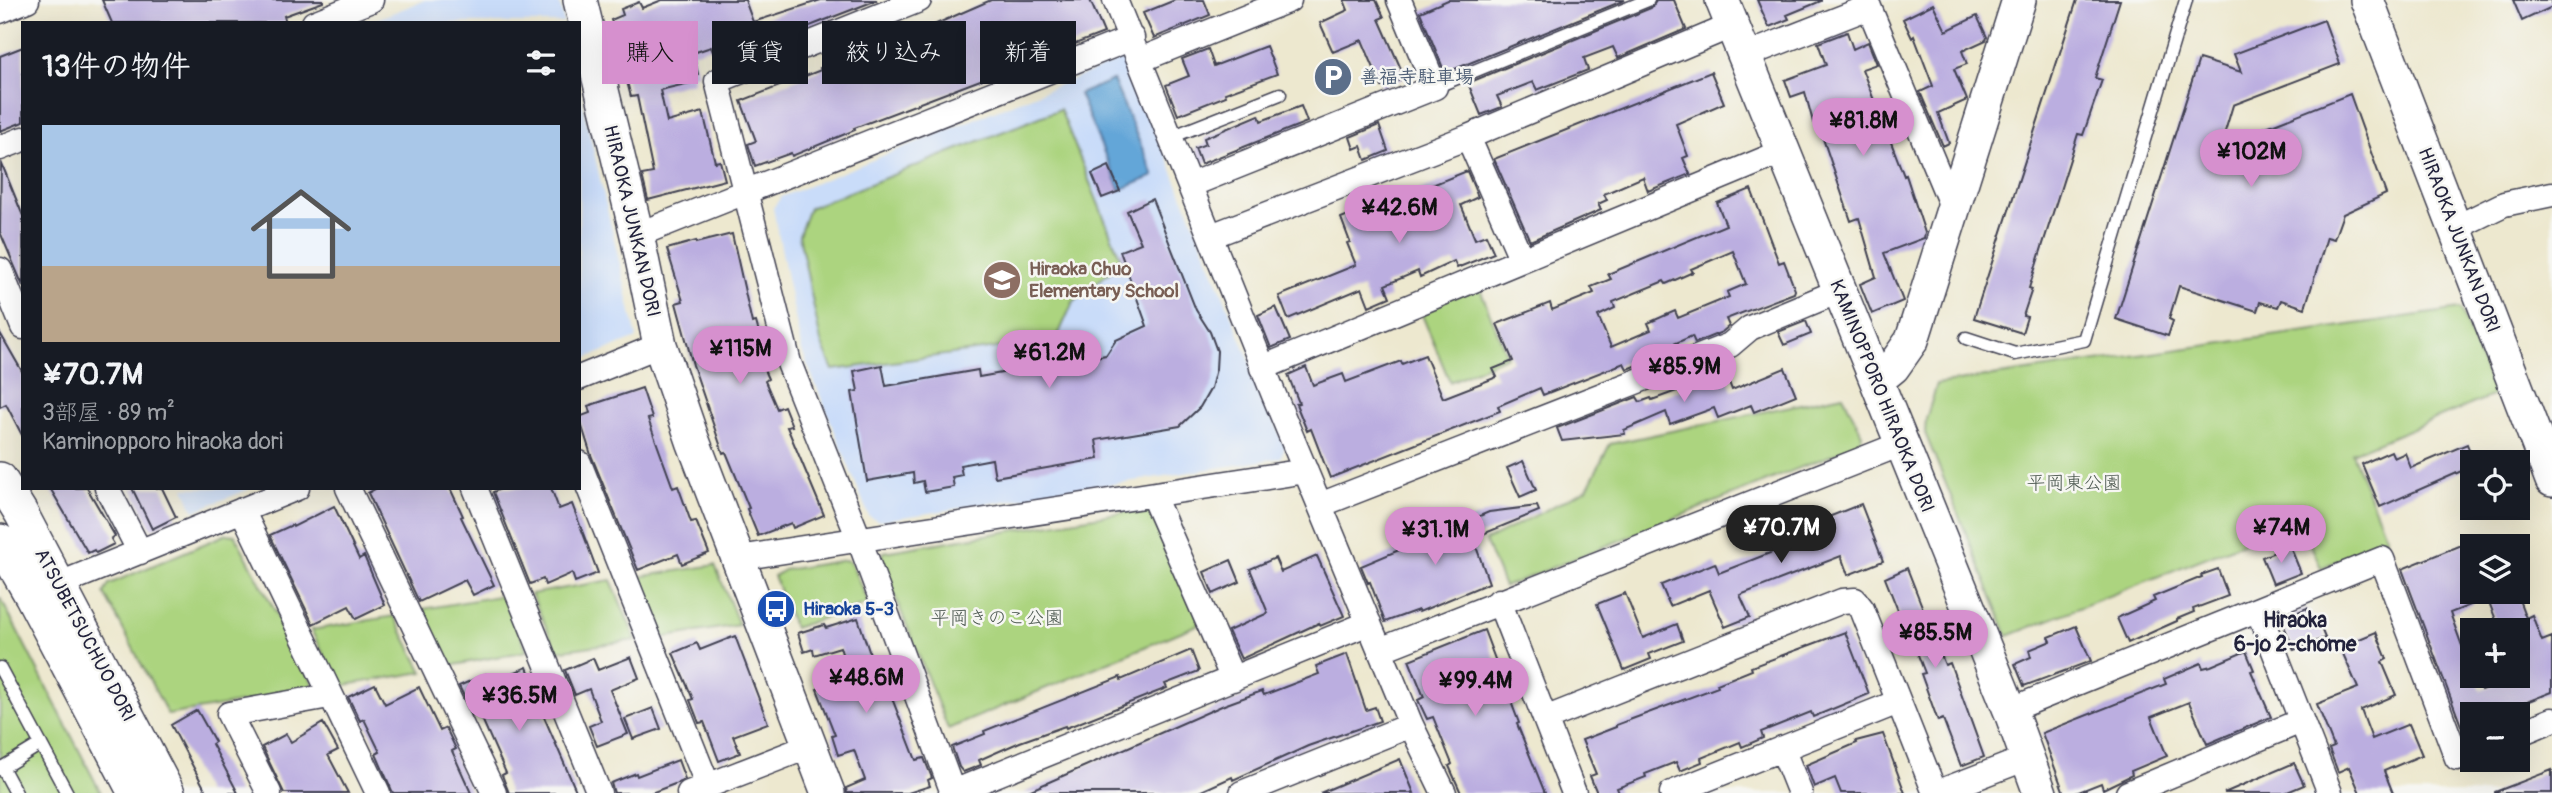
<!DOCTYPE html>
<html lang="ja">
<head>
<meta charset="utf-8">
<style>
  body { margin:0; font-family:Pangolin,"Klee One",sans-serif; background:#242831; color:#f1f3f6; height:100vh; display:flex; flex-direction:column; font-size:26px; white-space:nowrap }
  * { box-sizing:border-box; margin:0 }
  p { font-size:23px; color:#9ea1a6 }
  .icon { flex:none; width:38px; height:38px; fill:none; stroke:currentColor; stroke-width:2; stroke-linecap:round; stroke-linejoin:round }
  .map { position:relative; flex:1; overflow:hidden }
  .sheet { position:absolute; left:21px; top:21px; width:560px; height:469px; display:flex; flex-direction:column; background:#171b24; border-radius:0px; box-shadow:0 7px 28px #0002 }
  .sheet>* { flex:none }
  .hud { position:absolute; left:602px; top:21px; width:665px; height:63px; display:flex; gap:14px }
  .tools { position:absolute; left:2460px; top:450px; display:grid; gap:14px }
  .tools a { display:grid; place-items:center; width:70px; height:70px; border-radius:0px; background:#171b24; box-shadow:0 7px 28px #0002; font-size:35px }
  .price { position:absolute; translate:-50% -60px; padding:0 16px; border-radius:24px; background:#d690ce; color:#111; font-size:23px; line-height:46px; filter:drop-shadow(0 2px 4px #0008) }
  .price::after { content:''; position:absolute; left:50%; top:42px; width:21px; height:16px; margin-left:-10px; background:inherit; clip-path:polygon(0 0,100% 0,50% 100%) }
  .price.selected { background:#222; color:#fff }
  ul { padding:0; list-style:none }
  li { display:grid; align-content:center; gap:14px; height:371px; padding:0 21px }
  li+li { border-top:2px solid #363941 }
  li span { display:grid; place-items:center; height:217px; border-radius:0px; color:#555 }
  li>.icon { margin-inline-start:auto }
  span .icon { width:126px; height:126px; fill:#fffc; stroke-width:1 }
  li b { font-size:30px }
  h2 { display:flex; justify-content:space-between; align-items:center; height:84px; padding:0 21px; font-size:30px }
  .tag { padding:0 24px; border-radius:0px; background:#171b24; box-shadow:0 7px 28px #0002; font-size:24px; line-height:63px }
  .tag.selected { background:#d690ce; color:#111 }
  .map>svg:first-child { display:block }
  .built { fill:#c9dcf9 }
  .green { fill:#acd47f; stroke:#677b5d; stroke-width:2 }
  .water { fill:#63a6d8; stroke:#42648a; stroke-width:2 }
  .building { fill:#bbaee0; fill-rule:evenodd }
  .lines { fill:none; stroke-linecap:round; stroke-linejoin:round }
  .lane-casing { stroke:#404051; stroke-width:15 }
  .street-casing { stroke:#404051; stroke-width:27 }
  .secondary-casing { stroke:#404051; stroke-width:36 }
  .lane { stroke:#fff; stroke-width:12 }
  .street { stroke:#fff; stroke-width:24 }
  .secondary { stroke:#fff; stroke-width:33 }
  .labels { text-anchor:middle; dominant-baseline:central; stroke-width:5; stroke-linejoin:round; paint-order:stroke }
  .service-label { font-size:19px; font-weight:bold; fill:#4e5e75; stroke:#f6f6f2; text-anchor:start }
  .street-label { font-size:19px; fill:#22223b; stroke:#f6f6f2 }
  .education-label { font-size:19px; font-weight:bold; fill:#785e54; stroke:#f6f6f2; text-anchor:start }
  .park-label { font-size:19px; fill:#4b574f; stroke:#f6f6f2 }
  .transit-label { font-size:19px; font-weight:bold; fill:#164399; stroke:#f6f6f2; text-anchor:start }
  .neighbourhood-label { font-size:21px; font-weight:bold; fill:#22223b; stroke:#f6f6f2 }
</style>
</head>
<body>
<div class="map">
<svg width="2552" height="793" viewBox="0 0 2552 793">
  <rect width="100%" height="100%" fill="#f6f6f2"/>
  <filter id="ink" filterUnits="userSpaceOnUse"><feTurbulence type="fractalNoise" baseFrequency=".0143" numOctaves="2"/><feDisplacementMap in="SourceGraphic" scale="14" xChannelSelector="R" yChannelSelector="G"/><feConvolveMatrix kernelMatrix="1 2 1 2 8 2 1 2 1" color-interpolation-filters="sRGB"/></filter>
  <filter id="wash" filterUnits="userSpaceOnUse"><feTurbulence type="fractalNoise" baseFrequency=".00686" numOctaves="4" result="noise"/><feDisplacementMap in="SourceGraphic" scale="28" xChannelSelector="R" yChannelSelector="G"/><feGaussianBlur stdDeviation="1.57" result="paint"/><feColorMatrix in="noise" values="0 0 0 0 0 0 0 0 0 0 0 0 0 0 0 0 0 1.4 0 .05"/><feComposite in="paint" operator="in"/></filter>
  <g filter="url(#wash)">
    <rect width="100%" height="100%" fill="#ede8cf"/>
    <path class="built" d="M425,0H559L564,23H367Z
      M1121,60L1129,64L1285,447L1280,458L878,521L869,516L802,351L773,208L781,197Z
      M579,88L637,338L579,361Z
      M184,488H252L194,511Z"/>
    <path class="green" d="M1060,109L1122,262L1073,302L1056,340L833,370L821,342L799,235L809,208Z
      M1476,279L1507,356L1450,382L1417,303Z
      M2460,309L2494,395L2352,453L2387,539L2321,568L2300,520L2008,636L1925,433L1926,419L1937,384Z
      M1843,395L1862,434L1859,444L1504,587L1485,541L1587,489L1610,444Z
      M1148,508L1202,623L948,729L881,561L884,552Z
      M227,534L235,535L313,683L308,691L168,715L104,593L109,584Z
      M846,560L851,563L868,603L794,628L774,576L784,570Z
      M715,565L739,625L661,638L637,577Z
      M611,580L636,640L557,651L531,594Z
      M504,595L527,651L449,666L423,609Z
      M0,597L101,793H0Z
      M394,616L423,672L340,686L311,630Z"/>
    <path class="water" d="M1113,80L1154,176L1120,190L1079,94Z"/>
    <g id="blocks">
      <path class="building" d="M102,0H323V2L284,16L286,23H112Z
        M662,0H745L753,22L821,0H877L735,55L736,57L718,65L711,47L693,53L698,74L692,76L694,82L660,90L667,122L703,112L715,162L720,161L725,180L648,200L642,175L653,173L637,96L631,97L626,78L632,76L611,20L623,15L621,9L639,2L642,8Z
        M991,0H1090L1104,33L854,128L855,130L792,156L791,153L755,166L748,144L756,141L741,101L821,70L820,68L927,28Z
        M1175,0H1204L1210,15L1154,38L1143,13Z
        M1344,0H1376L1384,17L1379,19L1405,78L1382,87L1362,40L1333,52L1320,23L1348,10Z
        M1448,0H1625L1445,73L1420,12Z
        M1657,0H1674L1686,29L1618,58L1613,47L1584,58L1588,70L1537,90L1533,82L1497,96L1502,107L1481,115L1468,83L1651,8Z
        M1757,0H1821V1L1787,15L1789,19L1769,27Z
        M2077,0H2120L2095,78L2102,80L2083,135L2078,134L2029,288L2032,289L2023,316L2027,317L2022,333L1974,318Z
        M2513,0H2552V7L2522,21Z
        M1933,4L1946,31L1977,16L1987,37L1986,40L1962,51L1967,64L1954,69L1967,100L1938,113L1949,143L1943,146L1920,92L1933,86L1914,36L1912,38L1903,19Z
        M2324,20L2340,64L2233,105L2221,145L2350,94L2386,194L2343,214L2334,239L2327,237L2305,308L2281,300L2278,307L2260,302L2257,311L2179,286L2169,319L2173,321L2168,336L2116,319L2199,59L2241,72L2234,54Z
        M1847,32L1853,49L1868,42L1877,64L1862,69L1880,116L1896,110L1904,131L1889,137L1904,176L1906,175L1925,233L1924,238L1884,253L1903,301L1872,314L1860,284L1876,277L1859,218L1851,221L1817,121L1813,122L1805,92L1791,97L1785,80L1826,65L1818,43Z
        M1266,46L1277,74L1225,93L1226,96L1178,115L1166,85L1189,76L1182,59L1208,49L1214,66Z
        M23,47V122L0,131V56Z
        M1711,72L1724,103L1676,124L1688,156L1683,158L1690,174L1648,191L1643,177L1604,194L1607,200L1598,204L1601,210L1530,241L1494,159Z
        M1301,106L1307,122L1201,164L1195,148L1206,144L1204,138L1259,115L1261,121Z
        M1379,125L1388,151L1366,160L1361,146L1354,149L1350,137Z
        M1,162L23,216V286L0,232Z
        M1109,166L1120,191L1102,198L1092,174Z
        M1467,171L1478,197L1461,205L1475,239L1486,235L1494,253L1457,268L1454,261L1420,277L1418,271L1385,285L1390,297L1369,306L1362,288L1288,319L1279,296L1356,265L1347,243L1350,242L1341,218L1363,209L1365,212Z
        M1751,189L1779,263L1784,261L1795,290L1794,293L1726,319L1729,326L1722,332L1695,343L1692,336L1653,353L1655,358L1627,369L1624,363L1543,395L1540,388L1498,406L1500,411L1330,478L1311,429L1307,431L1296,404L1299,403L1288,375L1306,367L1313,385L1343,374L1346,382L1401,361L1402,364L1425,355L1443,398L1497,377L1493,369L1513,361L1497,324L1550,303L1552,310L1594,293L1591,287L1611,279L1608,274L1726,225L1717,203ZM1733,251L1746,284L1727,292L1729,297L1678,318L1675,311L1648,323L1651,330L1611,347L1598,316L1615,308L1613,302L1664,281L1666,284L1693,272L1691,269Z
        M1152,199L1196,310L1210,332L1217,351L1216,369L1211,388L1200,407L1180,426L1096,440L1099,459L995,477L992,459L960,465L962,475L952,477L954,487L925,492L923,481L914,483L913,473L867,481L852,392L858,391L854,371L882,365L886,386L978,370L979,377L1106,355L1116,340L1147,326L1120,251L1141,243L1127,211Z
        M732,234L752,323L756,322L763,347L755,349L768,379L765,381L777,409L784,406L792,426L787,427L824,515L793,528L791,523L758,536L747,509L749,508L726,452L723,453L693,365L676,303L683,301L667,249L696,241V243Z
        M1276,307L1290,340L1271,348L1258,315Z
        M1806,321L1811,334L1784,345L1778,332Z
        M0,333L23,373V437L6,404L0,407Z
        M1722,364L1732,390L1785,368L1796,395L1754,412L1751,405L1718,418L1714,408L1670,424L1666,412L1624,430L1625,434L1562,441L1557,428L1637,397L1640,402L1651,398L1652,400L1704,381L1700,373Z
        M642,388L652,418L648,419L673,488L678,486L691,522L696,521L709,553L682,564L678,554L638,570L591,455L579,417L590,413L588,406Z
        M2467,444L2474,462L2473,466L2380,507L2362,464L2391,451L2394,458L2405,453L2411,468Z
        M1523,461L1536,490L1520,497L1507,468Z
        M50,488H87L115,536L111,539L114,544L96,553L94,550L88,553Z
        M132,488H162L176,517L152,529Z
        M377,488H450L463,516L461,517L494,585L473,595L465,580L419,602L368,493Z
        M503,488H551L559,509L572,504L598,573L575,582L572,573L545,585L543,579L530,584L493,492Z
        M1861,504L1883,561L1848,575L1841,556L1740,595L1750,617L1725,627L1709,590L1670,606L1661,585L1715,563L1719,573L1831,529L1826,518Z
        M334,506L359,559L364,556L385,605L356,619L349,606L313,624L270,535L292,525L293,527Z
        M1537,506L1539,511L1473,538L1489,583L1419,612L1418,610L1385,622L1370,582L1368,583L1361,566L1489,512Z
        M2468,542L2473,554V604L2450,613L2473,676H2475L2481,690L2518,676V630H2500L2485,592H2516L2526,618L2532,615L2542,641L2552,637V692L2496,714H2473V723L2462,728L2402,569Z
        M2290,546L2301,573L2273,584L2262,557Z
        M1317,556L1344,616L1320,626L1319,623L1241,659L1228,631L1268,613L1250,569L1275,558L1281,572Z
        M1231,560L1240,582L1213,594L1204,572Z
        M1907,568L1945,665L1950,663L1984,757L1961,766L1943,719L1938,721L1921,674L1925,673L1911,637L1909,638L1885,578Z
        M2218,569L2228,596L2193,609L2194,612L2177,619V621L2128,643L2117,618L2155,601L2153,597L2202,577L2201,575Z
        M1625,593L1643,638L1677,624L1683,641L1649,654L1651,659L1624,670L1597,604Z
        M2307,608L2313,623L2318,621L2325,638L2294,650L2281,619Z
        M858,618L876,672L881,670L916,760L924,758L932,778L928,780L930,786L908,793H847L846,788L865,780L854,750L838,755L832,736L835,735L817,689L849,677L840,647L814,655L813,649L804,652L798,633L824,625L826,628Z
        M2076,626L2091,661L2024,686L2015,664L2031,657L2029,650L2051,641L2049,637Z
        M1484,630L1519,723L1517,724L1545,793H1461L1449,766L1452,764L1433,717L1427,719L1418,700L1424,697L1409,660Z
        M1845,632L1869,694L1813,717L1811,712L1761,732L1763,738L1742,747L1740,742L1701,758L1702,762L1680,771L1676,762L1645,774L1646,777L1617,788L1619,793H1597L1590,776L1596,774L1582,740L1616,727V725L1718,687L1717,684L1752,670L1751,667Z
        M2376,632L2387,659L2382,662L2396,695L2361,710L2372,739L2409,724L2422,755L2384,771L2393,793H2360L2349,767L2338,772L2329,749L2334,747L2317,704L2358,688L2340,647Z
        M735,636L768,723L733,736L740,753L719,761L704,722L699,723L690,700L693,699L673,653L697,643L700,650Z
        M1191,650L1199,671L1165,684L1167,688L1066,728L1065,726L1020,742L979,760L981,765L963,772L959,767L952,747L985,734L984,731L1120,677L1121,680Z
        M2246,651L2254,670L2251,671L2271,717L2207,744L2189,702L2151,717L2167,756L2131,771L2132,775L2103,789L2101,783L2076,793H2064L2042,733L2166,684L2164,679L2201,663L2203,668L2211,666Z
        M1347,654L1366,710L1375,707L1380,721L1308,746L1233,780L1232,777L1197,793H1024L1224,705L1262,691L1264,695L1319,674L1316,666Z
        M631,657L639,678L610,690L628,734L597,746L589,726L601,721L589,689L575,695L565,670L593,658L598,670Z
        M527,667L538,695L535,696L577,793H509L502,775L506,773L479,712L473,715L459,686L486,674L490,683Z
        M375,684L385,704L419,687L440,731L446,728L456,749L452,751L471,793H393L376,754L380,752L364,719L360,721L348,697Z
        M653,708L661,729L633,739L625,719Z
        M197,710L215,742L212,744L238,793H207L171,725Z
        M323,723L338,750L328,755L348,793H284L262,747L286,734L291,742Z
        M1883,734L1905,793H1841L1835,778L1814,787L1806,765L1857,743L1856,741Z
        M1400,759L1414,793H1320Z
        M678,760L685,779L680,782L651,793H614L611,783L636,773L637,776Z
        M2294,763L2304,785L2285,793H2224Z
        M2552,770V793H2495V792Z"/>
    </g>
  </g>
  <g filter="url(#ink)">
    <use href="#blocks" fill-opacity="0" stroke="#404051" stroke-width="2"/>
    <g class="lines">
      <g class="lane-casing">
        <path id="lane" d="M1435,87L1648,0
          M1171,137L1280,94
          M1966,338L2015,354L2084,340L2186,0
          M0,668L67,793
          M2,767L16,793
          M0,769L41,744"/>
      </g>
      <g class="street-casing">
        <path id="street" d="M919,0L717,81L789,363L859,539L953,793
          M1115,0L1274,395L1411,725L1444,793
          M1866,0L1953,209
          M0,11L27,0
          M314,23L371,0
          M1744,56L1869,7
          M1140,60L1289,0
          M1468,137L1522,260
          M0,148L23,139
          M1190,185L1435,87L1399,0
          M2455,228L2504,204L2552,194
          M637,235L1132,38
          M1211,236L1468,137L1731,26
          M0,270L23,327
          M1262,368L1782,152
          M579,378L660,345
          M579,463L708,786
          M107,488L140,552
          M348,488L494,793
          M475,488L599,793
          M1153,496L1233,679
          M1320,505L1730,345L1750,328L1839,291
          M242,510L378,793
          M739,558L1306,471
          M45,590L297,488
          M1499,601L1574,793
          M2258,610L2330,793
          M1380,650L1901,444
          M2010,710L2382,559L2457,758L2473,752
          M1545,719L1842,601L1855,600L1862,609L1935,793
          M2518,734L2552,720
          M1782,748L1800,793
          M269,793L229,714L329,696
          M689,793L810,746
          M951,793L1369,623
          M1242,793L1411,725
          M1672,793L1898,702
          M1936,793L2027,758
          M2128,793L2301,721"/>
      </g>
      <g class="secondary-casing">
        <path id="secondary" d="M580,0L637,235L660,345L693,441L828,793
          M1722,0L2010,710L2040,793
          M2367,0L2552,480
          M1877,380L1893,367L1912,340L2019,0
          M0,479L21,513L168,793
          M0,541L31,595L135,793"/>
      </g>
      <use href="#lane" class="lane"/>
      <use href="#street" class="street"/>
      <use href="#secondary" class="secondary"/>
    </g>
  </g>
  <defs>
    <g id="parking-disc" transform="scale(2.0125)"><circle r="9.5" fill="#5c6f8a" stroke="#f6f6f2"/><path d="M-3.5-5.5H1a3.5 3.5 0 0 1 0 7H-1V5.5H-3.5ZM-1-3.4V-.6H.8a1.4 1.4 0 0 0 0-2.8Z" fill="#fff"/></g>
    <g id="school-disc" transform="scale(2.0125)"><circle r="9.5" fill="#8d6e63" stroke="#f6f6f2"/><path d="M0-5L7-2L0 1L-7-2ZM-4 1L0 2.5L4 1V4Q0 6-4 4Z" fill="#fff"/></g>
    <g id="bus-disc" transform="scale(2.0125)"><circle r="9.5" fill="#1a4fb4" stroke="#f6f6f2"/><path d="M-5-6H5V4H4V6H2V4H-2V6H-4V4H-5ZM-3.5-4V0h7V-4ZM-3.5 1.2v1.5H-2V1.2ZM2 1.2v1.5H3.5V1.2Z" fill="#fff"/></g>
  </defs>
  <g fill-rule="evenodd">
    <use href="#parking-disc" x="1333" y="77"/>
    <use href="#school-disc" x="1002" y="280"/>
    <use href="#bus-disc" x="776" y="609"/>
  </g>
  <g class="labels">
    <g class="service-label">
      <text x="1360" y="77">善福寺駐車場</text>
    </g>
    <g class="street-label">
      <text transform="translate(632 221) rotate(77)">HIRAOKA JUNKAN DORI</text>
      <text transform="translate(2459 240) rotate(69)">HIRAOKA JUNKAN DORI</text>
      <text transform="translate(1882 396) rotate(68)">KAMINOPPORO HIRAOKA DORI</text>
      <text transform="translate(85 635) rotate(62)">ATSUBETSUCHUO DORI</text>
    </g>
    <g class="education-label">
      <text x="1029" y="269">Hiraoka Chuo<tspan x="1029" dy="22">Elementary School</tspan></text>
    </g>
    <g class="park-label">
      <text x="2074" y="483">平岡東公園</text>
      <text x="997" y="618">平岡きのこ公園</text>
    </g>
    <g class="transit-label">
      <text x="803" y="609">Hiraoka 5-3</text>
    </g>
    <g class="neighbourhood-label">
      <text x="2295" y="620">Hiraoka<tspan x="2295" dy="24">6-jo 2-chome</tspan></text>
    </g>
  </g>
</svg>
<div class="tools">
<a><svg class="icon" aria-label="locate" viewBox="0 0 24 24"><circle cx="12" cy="12" r="6"/><path d="M12 2v4M12 18v4M2 12h4M18 12h4"/></svg></a>
<a><svg class="icon" aria-label="layers" viewBox="0 0 24 24"><path d="M12 4l9 5-9 5-9-5zM3 14l9 5 9-5"/></svg></a>
<a>+</a>
<a>−</a>
</div>
<b class="price" style="left:1863px;top:158px">¥81.8M</b>
<b class="price" style="left:2251px;top:189px">¥102M</b>
<b class="price" style="left:1399px;top:245px">¥42.6M</b>
<b class="price" style="left:740px;top:386px">¥115M</b>
<b class="price" style="left:1049px;top:390px">¥61.2M</b>
<b class="price" style="left:1684px;top:404px">¥85.9M</b>
<b class="price selected" style="left:1781px;top:565px">¥70.7M</b>
<b class="price" style="left:2281px;top:565px">¥74M</b>
<b class="price" style="left:1435px;top:567px">¥31.1M</b>
<b class="price" style="left:1935px;top:670px">¥85.5M</b>
<b class="price" style="left:866px;top:715px">¥48.6M</b>
<b class="price" style="left:1475px;top:718px">¥99.4M</b>
<b class="price" style="left:519px;top:733px">¥36.5M</b>
<div class="hud">
<a class="tag selected">購入</a>
<a class="tag">賃貸</a>
<a class="tag">絞り込み</a>
<a class="tag">新着</a>
</div>
<section class="sheet">
<h2>13件の物件<svg class="icon" aria-label="filters" viewBox="0 0 24 24"><path d="M4 7h16M4 17h16"/><circle cx="9" cy="7" r="2"/><circle cx="15" cy="17" r="2"/></svg></h2>
<ul>
<li><span style="background:linear-gradient(#a9c7e8 65%,#b9a48a 0)"><svg class="icon" aria-label="home" viewBox="0 0 24 24"><path d="M3 11l9-7 9 7M6 9v11h12V9"/></svg></span><div><b>¥70.7M</b><p>3部屋 · 89 m²</p><p>Kaminopporo hiraoka dori</p></div></li>
</ul>
</section>
</div>
</body>
</html>
